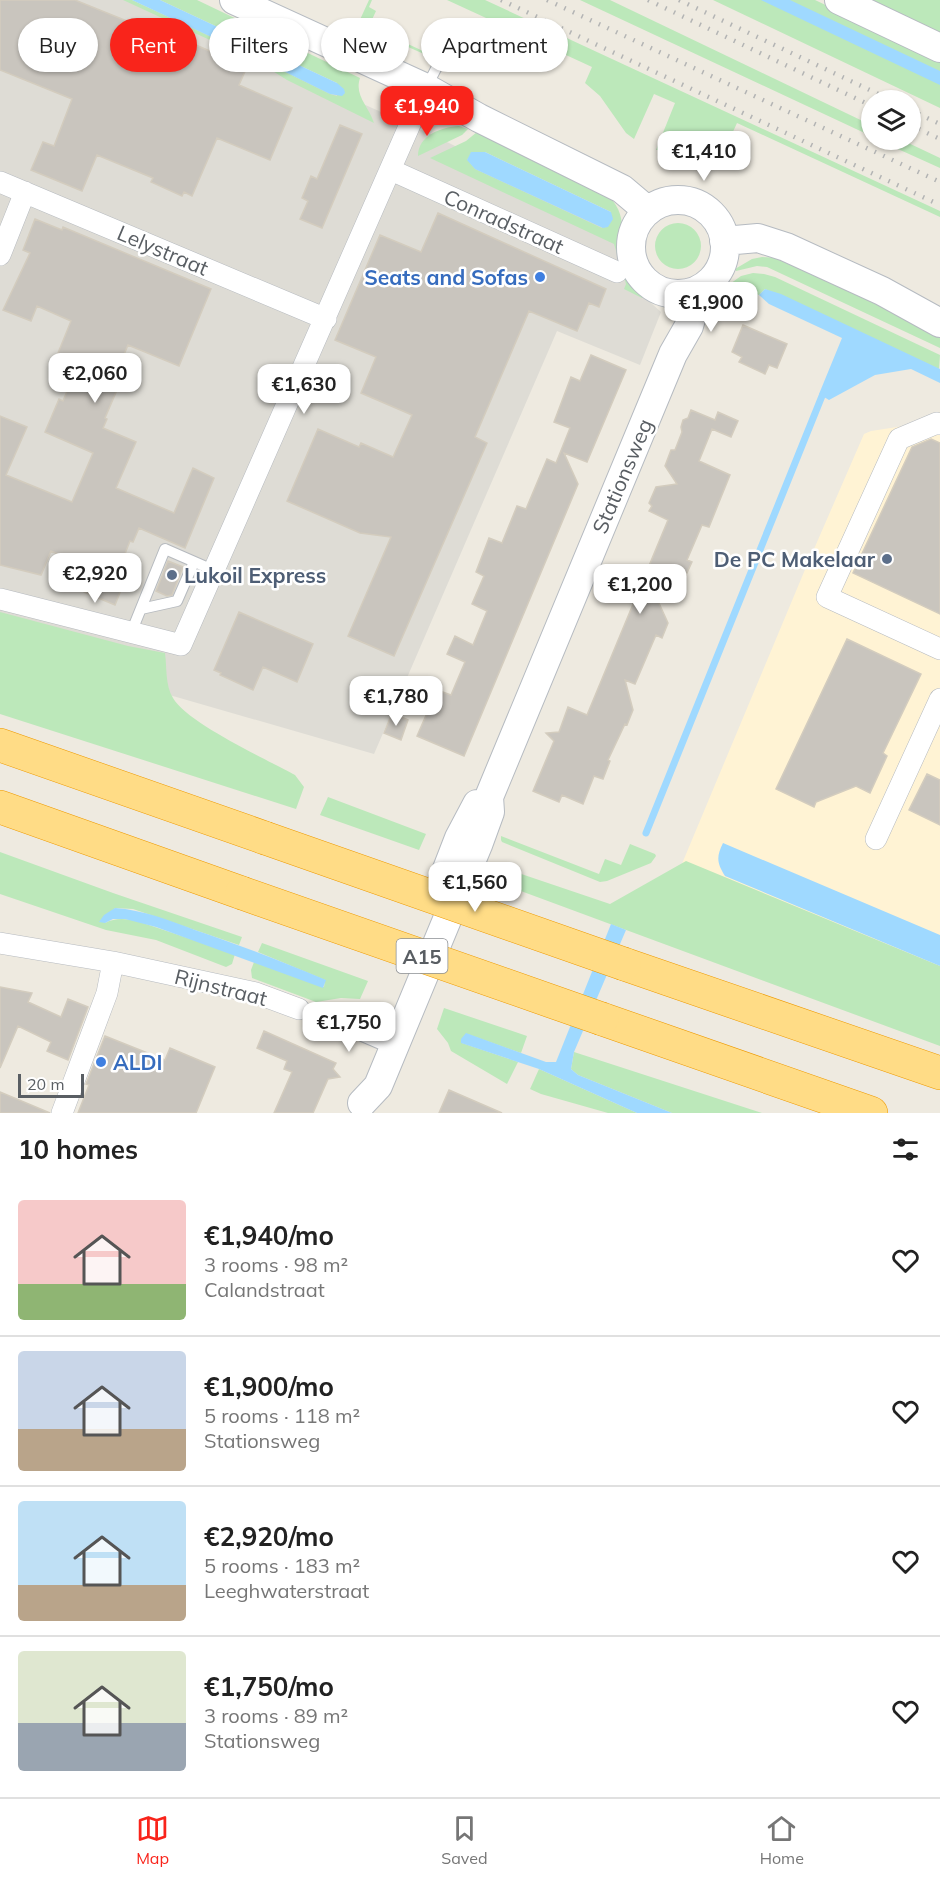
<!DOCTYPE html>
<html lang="en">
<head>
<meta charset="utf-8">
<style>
  body { margin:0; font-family:Mulish,sans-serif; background:#f2f2f2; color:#222; height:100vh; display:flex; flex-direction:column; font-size:22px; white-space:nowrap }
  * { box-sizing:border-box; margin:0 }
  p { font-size:20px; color:#767676 }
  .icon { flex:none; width:33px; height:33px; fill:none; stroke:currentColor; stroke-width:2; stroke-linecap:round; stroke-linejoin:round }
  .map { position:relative; height:1113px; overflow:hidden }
  .side { display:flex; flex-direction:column; background:#fff; flex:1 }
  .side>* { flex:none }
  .banner { position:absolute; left:18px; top:18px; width:600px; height:54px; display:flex; gap:12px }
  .controls { position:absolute; left:861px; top:90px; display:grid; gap:12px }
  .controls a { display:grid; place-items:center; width:60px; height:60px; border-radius:50%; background:#fff; box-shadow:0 2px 4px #0004; font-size:30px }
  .scale { position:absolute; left:18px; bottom:15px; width:66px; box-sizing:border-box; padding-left:6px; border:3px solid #595e63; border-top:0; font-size:16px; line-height:21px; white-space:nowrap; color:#595e63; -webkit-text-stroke:4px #fff; paint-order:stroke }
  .price { position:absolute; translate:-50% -51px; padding:0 14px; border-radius:12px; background:#fff; color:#222; font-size:20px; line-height:39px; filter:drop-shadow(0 2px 3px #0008) }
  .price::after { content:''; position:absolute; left:50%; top:36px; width:18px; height:14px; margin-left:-9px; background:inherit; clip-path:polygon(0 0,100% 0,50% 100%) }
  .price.on { background:#f9241b; color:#fff }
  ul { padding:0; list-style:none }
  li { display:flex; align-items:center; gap:18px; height:150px; padding:0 18px }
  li+li { border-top:2px solid #e0e0e0 }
  li span { display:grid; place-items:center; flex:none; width:168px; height:120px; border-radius:6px; color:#555 }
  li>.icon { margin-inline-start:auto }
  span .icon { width:72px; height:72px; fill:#fffc; stroke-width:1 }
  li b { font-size:26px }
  h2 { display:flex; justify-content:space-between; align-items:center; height:72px; padding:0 18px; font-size:26px }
  .pill { padding:0 21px; border-radius:27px; background:#fff; box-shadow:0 2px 4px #0004; font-size:21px; line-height:54px }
  .pill.on { background:#f9241b; color:#fff }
  .tab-bar { display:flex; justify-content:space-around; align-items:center; height:84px; border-top:2px solid #e0e0e0; background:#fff; font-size:16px; color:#767676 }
  .tab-bar a { display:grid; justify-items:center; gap:3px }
  .tab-bar .on { color:#f9241b }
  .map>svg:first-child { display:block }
  .commercial { fill:#fff3d4 }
  .industrial { fill:#dedcd5 }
  .green { fill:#bce8ba; fill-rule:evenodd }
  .water { fill:#9fd9ff }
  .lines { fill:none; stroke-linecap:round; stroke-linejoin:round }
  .stream { stroke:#9fd9ff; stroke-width:7 }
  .building { fill:#c9c5be; stroke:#d3ccbe; stroke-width:1.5 }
  .lane-casing { stroke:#b6babf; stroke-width:12 }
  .street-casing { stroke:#b6babf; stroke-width:22 }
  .secondary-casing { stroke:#b6bbc1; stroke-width:30 }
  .highway-casing { stroke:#ee9a00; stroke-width:34 }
  .lane { stroke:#fff; stroke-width:10 }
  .street { stroke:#fff; stroke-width:21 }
  .secondary { stroke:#fff; stroke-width:28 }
  .highway { stroke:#ffdc86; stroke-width:33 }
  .rail { stroke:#b3b4b4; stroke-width:4.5; stroke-dasharray:1.5 8; stroke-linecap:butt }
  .highway-bridge-casing { stroke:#ee9a00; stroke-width:34; stroke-linecap:butt }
  .highway-bridge { stroke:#ffdc86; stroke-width:33 }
  .shop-dot { fill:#3f7fe0; stroke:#fff; stroke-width:2 }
  .service-dot { fill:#5c6f8a; stroke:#fff; stroke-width:2 }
  .labels { text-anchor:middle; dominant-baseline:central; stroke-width:5; stroke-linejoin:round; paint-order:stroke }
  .shield { fill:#fff; stroke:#8b8e92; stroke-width:1.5 }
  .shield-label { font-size:20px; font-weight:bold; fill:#595e63 }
  .street-label { font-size:21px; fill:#595e63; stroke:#fff }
  .shop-label { font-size:21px; font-weight:bold; fill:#366cbe; stroke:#fff; text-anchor:end }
  .service-label { font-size:21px; font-weight:bold; fill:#4e5e75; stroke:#fff; text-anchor:end }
</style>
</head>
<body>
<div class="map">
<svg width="940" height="1113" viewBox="0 0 940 1113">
  <rect width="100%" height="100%" fill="#eeeae0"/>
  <path class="commercial" d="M940,412V992L671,890L804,572L864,434L871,431L923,423Z"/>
  <path class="industrial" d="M0,0H131L439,138L613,225L630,284L661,312L640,365L557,331L374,754L0,646Z"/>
  <path class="green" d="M123,0H132L261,60L330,94L337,96V83L160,0H197L360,78C354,96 369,106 374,123L287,80L260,63Z
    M369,0H372L369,7L376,11L369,26L423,51L431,36L435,39L438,44L433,58L381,35L359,28L358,24Z
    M447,0H485L940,211V217L737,123L731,136L719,134L664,150H656L675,103L654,94L634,139L626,133L600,96L585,83L592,67Z
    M580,0H610L871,125V136Z
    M713,0H815L940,59V108Z
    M863,0H940V38Z
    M459,126L468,129L462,135L418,156C418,135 442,127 459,126Z
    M477,132L608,195C632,220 616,238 626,266C630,277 638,285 646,293L642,298L624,289L626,284L614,244L430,158L466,141ZM485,152L611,212L602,228L475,169L467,159Z
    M878,140H902L940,158V168Z
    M655 246a23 23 0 1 1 46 0a23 23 0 1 1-46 0Z
    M762,257L780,258L940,330V348L767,267L757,266L736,271L735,269L752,259Z
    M753,273L764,274L775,277L940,355L939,369L765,289L759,295L727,286L741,276Z
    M0,612L128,646L165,653C167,667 165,685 173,698C187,723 268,760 295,775L304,787L296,809L0,714Z
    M328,797L426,834L419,850L320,815Z
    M501,836L599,874L605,859L621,865L630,844L655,854L656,856L651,863L607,881L600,882L502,842L501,840Z
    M0,852L113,893L242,937L239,945L133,909L115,908L105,923C117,917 127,919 140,922L235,954L232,964L226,967L156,940L106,930L0,894Z
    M480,860L610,904L686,861L940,966V1046L475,874Z
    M262,943L368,981L360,999L341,998L316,1002L252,978L251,970L254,962L324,987L325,980L258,952Z
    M444,1008L527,1036L521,1053L467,1034L462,1043L518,1062L507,1084L451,1051L448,1043L437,1029Z
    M574,1052L762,1113H672L578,1075L571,1069Z
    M539,1069L637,1113H608L541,1094L530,1089Z"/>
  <path class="water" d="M132,0H160L337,83L344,89L345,93L342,96L330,94L261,60Z
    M761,0H790L940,71V85Z
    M471,152H485L611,212L613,219L608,227L603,228L475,169L467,160Z
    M765,289L781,294L940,369V383L911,369L875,375L829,400L819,394L842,338L769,304L759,295Z
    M723,843L940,935V966L725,876C717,863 716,857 723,843Z
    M115,908C143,910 169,920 195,930C240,945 283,962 326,980L323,988L156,927L125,919H113L105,923L99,922L104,915Z
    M611,924L626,930L574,1052L571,1069L578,1075L672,1113H637L539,1069L461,1043V1039L466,1033L546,1062H556Z"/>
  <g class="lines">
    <path class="stream" d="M646,833L822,396"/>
  </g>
  <path class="building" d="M0,0H75L154,32L156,28L247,67L239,85L292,108L270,160L217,138L192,196L184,192L182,196L151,182L153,178L97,155L82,191L31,170L43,142L54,146L72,99L0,70Z
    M340,125L362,134L322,228L300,219L308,201L302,198L311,176L317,179Z
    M438,213L606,289L599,307L589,303L577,331L529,311L475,437L487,443L394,656L348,636L391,537L360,533L287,501L318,429L359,447L361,443L393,457L412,415L361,393L376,357L335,340L380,235L421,252Z
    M35,219L62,230L63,227L211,289L179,366L128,345L113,381L120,383L105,418L107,419L103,428L136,442L116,488L174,513L193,468L214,478L185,548L139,528L133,542L130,541L114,582L123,585L115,605L84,592L93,569L51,551L41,575L0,565V416L27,427L6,475L72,502L93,453L45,432L59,399L63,401L79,362L58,353L71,321L37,306L31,321L3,310L30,253L23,250Z
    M743,325L787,344L777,368L769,365L765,374L739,362L742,357L732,352Z
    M591,355L626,370L587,462L564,453L578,484L464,756L417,736L437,690L451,695L465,662L447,654L455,636L473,645L487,611L472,604L484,576L476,572L489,538L502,543L517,506L526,509L547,459L556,463L570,428L554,422L571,377L580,381Z
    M691,410L715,420L718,412L738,421L731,437L712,429L699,461L730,475L709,527L702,525L687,560L692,562L675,599L653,590L668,623L662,638L656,635L635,684L625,680L633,710L627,725L625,724L608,760L610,761L603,779L594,776L583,804L562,795L559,802L533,791L554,741L546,733L559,732L568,707L587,715L668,520L649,511L652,506L649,503L656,487L677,484L665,466L671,450H675L682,432L681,427L683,420L688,418Z
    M931,439L940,443V614L853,573L912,447Z
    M168,561L183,567L172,595L167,596L156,591Z
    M239,612L313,644L297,682L263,667L253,690L220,675L221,673L214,670Z
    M847,639L921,674L883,753L887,756L870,793L856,786L816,802L814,807L776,789Z
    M392,713L408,720L401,740L384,733Z
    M927,774L940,780V825L909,810Z
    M0,987L32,993L28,1002L61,1017L68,999L88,1007L68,1060L47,1051L51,1042L18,1026L0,1068Z
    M264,1031L336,1063L333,1069L340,1077L328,1079L313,1113H274L292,1072L284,1069L287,1061L257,1048Z
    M105,1036L165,1060L170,1048L215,1067L196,1113H78L89,1085L86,1084Z
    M449,1090L502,1113H439Z
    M0,1092L50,1113H0Z"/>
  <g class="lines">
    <g class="lane-casing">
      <path id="lane" d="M426,88L454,34
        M141,609L177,601L194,562
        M131,633L165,549L213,570
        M299,1009L392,1049"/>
    </g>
    <g class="street-casing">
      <path id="street" d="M391,170L617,272
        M0,182L326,319
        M0,255L25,192
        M940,424L937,423L899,439L827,597L940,649
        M0,599L181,645L426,88
        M876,839L940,699
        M0,943L113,962L256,993L299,1009
        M62,1113L107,993L113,962"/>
    </g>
    <g class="secondary-casing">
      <path id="secondary" d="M234,0L426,88L479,118L622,189L648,211
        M839,0L940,48
        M631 247a47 47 0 1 1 94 0a47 47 0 1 1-94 0Z
        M724,241L758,238L786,247L882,291L940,323
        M442,882L459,838L477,804
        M362,1103L378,1086L478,845L490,812L489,797L673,354L689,326L699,290"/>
    </g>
    <g class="highway-casing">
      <path id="highway" d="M0,745L265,838
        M0,807L242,893
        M624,964L940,1073
        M602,1019L871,1113"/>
    </g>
    <use href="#lane" class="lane"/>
    <use href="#street" class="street"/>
    <use href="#secondary" class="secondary"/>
    <use href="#highway" class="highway"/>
    <path class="rail" d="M501,0L940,205
      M547,0L940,182
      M648,0L872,106
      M679,0L891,100
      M910,110L940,124
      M910,125L940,139"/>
    <g class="highway-bridge-casing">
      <path id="highway-bridge" d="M265,838L624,964
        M242,893L602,1019"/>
    </g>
    <use href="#highway-bridge" class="highway-bridge"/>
  </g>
  <g class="shop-dot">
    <circle cx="540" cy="277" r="6"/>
    <circle cx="101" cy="1062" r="6"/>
  </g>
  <g class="service-dot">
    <circle cx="887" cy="559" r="6"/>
    <circle cx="172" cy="575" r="6"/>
  </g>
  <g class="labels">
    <rect class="shield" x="396.5" y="939" width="51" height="34" rx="4.5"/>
    <g class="shield-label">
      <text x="422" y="956">A15</text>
    </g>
    <g class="street-label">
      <text transform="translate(504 221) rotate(24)">Conradstraat</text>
      <text transform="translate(163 250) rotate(23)">Lelystraat</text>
      <text transform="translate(622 476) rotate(-67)">Stationsweg</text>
      <text transform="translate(221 987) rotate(14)">Rijnstraat</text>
    </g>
    <g class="shop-label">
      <text x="528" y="277">Seats and Sofas</text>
      <text x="113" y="1062" text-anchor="start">ALDI</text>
    </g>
    <g class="service-label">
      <text x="875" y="559">De PC Makelaar</text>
      <text x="184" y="575" text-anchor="start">Lukoil Express</text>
    </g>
  </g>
</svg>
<div class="controls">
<a><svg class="icon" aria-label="layers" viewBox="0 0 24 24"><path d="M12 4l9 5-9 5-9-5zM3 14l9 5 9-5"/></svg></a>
</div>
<div class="scale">20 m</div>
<b class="price on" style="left:427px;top:137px">€1,940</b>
<b class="price" style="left:704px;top:182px">€1,410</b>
<b class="price" style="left:711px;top:333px">€1,900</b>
<b class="price" style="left:95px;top:404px">€2,060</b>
<b class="price" style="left:304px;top:415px">€1,630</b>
<b class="price" style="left:95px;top:604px">€2,920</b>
<b class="price" style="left:640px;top:615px">€1,200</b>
<b class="price" style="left:396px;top:727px">€1,780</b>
<b class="price" style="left:475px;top:913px">€1,560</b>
<b class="price" style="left:349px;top:1053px">€1,750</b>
<div class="banner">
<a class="pill">Buy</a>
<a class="pill on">Rent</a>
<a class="pill">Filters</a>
<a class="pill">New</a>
<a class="pill">Apartment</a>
</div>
</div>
<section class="side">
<h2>10 homes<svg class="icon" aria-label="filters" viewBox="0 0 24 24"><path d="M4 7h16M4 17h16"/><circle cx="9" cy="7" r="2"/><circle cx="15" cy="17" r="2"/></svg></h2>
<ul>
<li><span style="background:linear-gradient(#f6c9c9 70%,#8fb573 0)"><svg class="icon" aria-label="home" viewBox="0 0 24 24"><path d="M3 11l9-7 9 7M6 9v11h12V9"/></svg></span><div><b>€1,940/mo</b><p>3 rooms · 98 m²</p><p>Calandstraat</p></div><svg class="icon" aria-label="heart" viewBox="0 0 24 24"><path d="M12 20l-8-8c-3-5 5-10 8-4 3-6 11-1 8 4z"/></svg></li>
<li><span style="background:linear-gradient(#c9d6e8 65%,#b9a48a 0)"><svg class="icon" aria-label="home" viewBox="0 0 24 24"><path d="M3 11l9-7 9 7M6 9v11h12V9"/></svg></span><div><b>€1,900/mo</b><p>5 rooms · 118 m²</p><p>Stationsweg</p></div><svg class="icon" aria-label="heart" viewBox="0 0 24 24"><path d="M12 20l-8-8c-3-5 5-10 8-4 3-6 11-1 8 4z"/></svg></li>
<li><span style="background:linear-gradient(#bfe0f5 70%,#b9a48a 0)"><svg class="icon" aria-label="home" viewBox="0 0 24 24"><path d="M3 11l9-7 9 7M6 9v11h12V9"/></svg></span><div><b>€2,920/mo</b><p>5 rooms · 183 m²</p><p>Leeghwaterstraat</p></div><svg class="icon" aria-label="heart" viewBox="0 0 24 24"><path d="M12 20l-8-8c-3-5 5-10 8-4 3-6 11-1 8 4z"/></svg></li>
<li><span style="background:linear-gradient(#dfe7d0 60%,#9aa5b1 0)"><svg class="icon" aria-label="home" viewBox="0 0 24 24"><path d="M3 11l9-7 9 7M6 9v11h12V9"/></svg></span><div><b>€1,750/mo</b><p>3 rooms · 89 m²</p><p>Stationsweg</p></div><svg class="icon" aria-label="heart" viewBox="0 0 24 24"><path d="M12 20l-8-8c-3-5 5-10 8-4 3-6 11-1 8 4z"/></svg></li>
</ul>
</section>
<nav class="tab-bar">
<a class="on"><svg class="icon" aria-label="map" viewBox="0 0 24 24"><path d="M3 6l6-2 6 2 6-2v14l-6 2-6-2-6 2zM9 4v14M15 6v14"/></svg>Map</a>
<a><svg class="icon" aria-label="saved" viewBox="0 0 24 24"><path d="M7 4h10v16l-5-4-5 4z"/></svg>Saved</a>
<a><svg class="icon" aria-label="home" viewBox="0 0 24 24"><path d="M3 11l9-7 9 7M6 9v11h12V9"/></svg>Home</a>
</nav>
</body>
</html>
